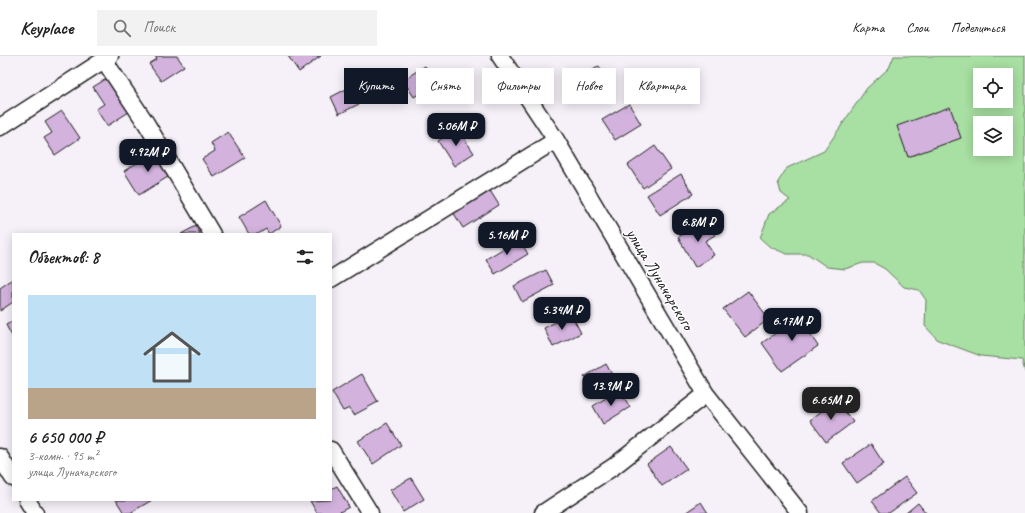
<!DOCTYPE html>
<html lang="ru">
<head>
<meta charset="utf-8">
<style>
  body { margin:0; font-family:Caveat,sans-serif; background:#f2f2f2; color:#222; height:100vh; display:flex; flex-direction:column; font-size:15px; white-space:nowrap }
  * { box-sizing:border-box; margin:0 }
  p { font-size:13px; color:#767676 }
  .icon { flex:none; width:22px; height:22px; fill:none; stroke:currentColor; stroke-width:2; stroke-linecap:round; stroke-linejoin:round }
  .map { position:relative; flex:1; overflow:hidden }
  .sheet { position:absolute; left:12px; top:177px; width:320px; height:268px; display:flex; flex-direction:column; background:#fff; border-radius:0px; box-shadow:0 2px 10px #0003 }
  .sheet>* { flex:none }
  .guide { position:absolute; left:344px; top:12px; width:380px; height:36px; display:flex; gap:8px }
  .tools { position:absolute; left:973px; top:12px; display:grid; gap:8px }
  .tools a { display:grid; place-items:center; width:40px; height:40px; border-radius:0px; background:#fff; box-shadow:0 2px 10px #0003; font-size:20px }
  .price { position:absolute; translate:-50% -34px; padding:0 9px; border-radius:8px; background:#111827; color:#fff; font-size:13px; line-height:26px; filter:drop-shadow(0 1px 2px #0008) }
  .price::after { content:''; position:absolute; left:50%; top:24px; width:12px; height:9px; margin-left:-6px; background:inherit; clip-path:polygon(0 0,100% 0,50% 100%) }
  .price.active { background:#222; color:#fff }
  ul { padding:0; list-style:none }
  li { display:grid; align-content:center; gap:8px; height:212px; padding:0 16px }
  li+li { border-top:1px solid #e0e0e0 }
  li span { display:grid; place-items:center; height:124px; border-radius:0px; color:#555 }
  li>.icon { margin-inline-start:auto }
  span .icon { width:72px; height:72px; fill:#fffc; stroke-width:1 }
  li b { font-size:17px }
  h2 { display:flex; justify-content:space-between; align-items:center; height:48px; padding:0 16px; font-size:17px }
  .chip { padding:0 14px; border-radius:0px; background:#fff; box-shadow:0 2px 10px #0003; font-size:14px; line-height:36px }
  .chip.active { background:#111827; color:#fff }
  header { display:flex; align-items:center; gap:24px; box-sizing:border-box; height:56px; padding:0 20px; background:#fff; border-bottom:1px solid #e0e0e0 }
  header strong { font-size:19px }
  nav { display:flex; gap:22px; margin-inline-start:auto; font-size:14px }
  .search { width:280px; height:36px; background:#f2f2f2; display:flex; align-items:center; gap:10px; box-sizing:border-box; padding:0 14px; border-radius:0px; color:#767676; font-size:15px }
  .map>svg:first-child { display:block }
  .green { fill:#a8dfa2; stroke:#627e5f; fill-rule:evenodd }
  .building { fill:#d3b3de; stroke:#1c1c1c }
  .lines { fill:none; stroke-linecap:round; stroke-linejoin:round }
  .minor-casing { stroke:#1c1c1c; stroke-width:19 }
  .minor { stroke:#fff; stroke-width:16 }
  .labels { text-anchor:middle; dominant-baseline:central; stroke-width:3; stroke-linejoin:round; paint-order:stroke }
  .street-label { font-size:17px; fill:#1c1c1c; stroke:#fff }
</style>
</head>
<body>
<header>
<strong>Keyplace</strong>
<div class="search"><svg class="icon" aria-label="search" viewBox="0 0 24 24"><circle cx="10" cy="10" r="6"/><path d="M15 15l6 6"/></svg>Поиск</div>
<nav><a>Карта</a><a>Слои</a><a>Поделиться</a></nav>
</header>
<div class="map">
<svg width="1025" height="457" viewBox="0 0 1025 457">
  <rect width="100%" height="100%" fill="#f6f0f8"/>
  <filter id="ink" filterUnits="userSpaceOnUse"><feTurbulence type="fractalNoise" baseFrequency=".025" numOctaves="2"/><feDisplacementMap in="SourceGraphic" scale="8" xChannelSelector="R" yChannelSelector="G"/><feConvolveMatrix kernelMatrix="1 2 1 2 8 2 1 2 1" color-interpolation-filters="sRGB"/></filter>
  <g filter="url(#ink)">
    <path class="green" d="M894,0H1025V316L1022,304L981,300L938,284L925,270L926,244L919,234L904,231L885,213L874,207H863L845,213L827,211L808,198H787L770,191L760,182L769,158L790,144L781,137L778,126L787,112L824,95L867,32L889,12ZM980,19H1006V45H980ZM980,67H1006V93H980Z"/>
    <path class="building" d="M155,0H177L184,10L161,25L149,8L157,3Z
      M288,0H321L299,16Z
      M425,10L436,27L414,41L403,24Z
      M599,10L610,27L586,42L576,25Z
      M111,20L132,54L107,70L96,53L104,48L93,31Z
      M358,27L367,44L339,58L331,41Z
      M629,48L641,68L615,84L602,64Z
      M950,51L961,82L908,101L897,70Z
      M62,55L80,82L55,99L44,82L52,77L45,66Z
      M457,72L474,97L454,110L438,85Z
      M228,76L245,102L214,121L202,103L215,95L211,87Z
      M655,90L671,113L643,132L628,109Z
      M156,95L171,119L139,139L124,115Z
      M681,118L693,138L660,159L647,139Z
      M489,133L499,149L463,172L453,156Z
      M266,144L281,170L269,178L266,173L258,178H249L239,161Z
      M707,164L715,179L705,185L714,199L695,211L678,181Z
      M196,170L200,178H181Z
      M519,183L528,198L495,218L486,203Z
      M546,214L554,229L522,246L514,230Z
      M13,223V246L0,255V232Z
      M748,235L769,263L745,281L723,253Z
      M805,256L816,272L809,277L818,290L782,315L762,287Z
      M571,258L581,277L553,291L544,272Z
      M13,265V282L6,269Z
      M606,308L615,324L592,336L584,321Z
      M362,318L378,346L354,359L350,352L343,355L332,336Z
      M619,334L630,351L603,368L593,350Z
      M836,344L853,366L826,386L810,364Z
      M387,367L401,389L373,408L358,385Z
      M871,388L884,408L857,427L843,407Z
      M671,391L687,413L662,430L647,408Z
      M905,421L917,437L889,457H881L872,445Z
      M411,422L424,443L403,456L390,434Z
      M337,430L349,451L338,457H317L310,445L331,444V433Z
      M116,444H152L130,457H124Z
      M701,446L708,457H685Z
      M918,447L926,457H906Z"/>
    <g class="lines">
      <g class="minor-casing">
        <path id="minor" d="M500,0L556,84L706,338L800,457
          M104,4L146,67L212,178
          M0,71L110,0
          M331,223L556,84
          M331,394L370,457
          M0,401L13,422
          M27,444L35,457
          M543,457L613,411L706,338"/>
      </g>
      <use href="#minor" class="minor"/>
    </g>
  </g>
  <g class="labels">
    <g class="street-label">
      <text transform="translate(660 223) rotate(59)">улица Луначарского</text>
    </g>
  </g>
</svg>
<div class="tools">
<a><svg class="icon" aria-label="locate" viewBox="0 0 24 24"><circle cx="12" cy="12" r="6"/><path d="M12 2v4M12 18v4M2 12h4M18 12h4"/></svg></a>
<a><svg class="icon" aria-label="layers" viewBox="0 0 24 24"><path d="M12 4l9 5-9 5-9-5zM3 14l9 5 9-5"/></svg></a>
</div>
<b class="price" style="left:456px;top:91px">5.06M ₽</b>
<b class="price" style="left:148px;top:117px">4.92M ₽</b>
<b class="price" style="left:698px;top:187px">6.8M ₽</b>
<b class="price" style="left:507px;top:200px">5.16M ₽</b>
<b class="price" style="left:562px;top:275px">5.34M ₽</b>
<b class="price" style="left:792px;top:286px">6.17M ₽</b>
<b class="price" style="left:611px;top:351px">13.9M ₽</b>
<b class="price active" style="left:831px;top:365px">6.65M ₽</b>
<div class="guide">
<a class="chip active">Купить</a>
<a class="chip">Снять</a>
<a class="chip">Фильтры</a>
<a class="chip">Новое</a>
<a class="chip">Квартира</a>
</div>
<section class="sheet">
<h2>Объектов: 8<svg class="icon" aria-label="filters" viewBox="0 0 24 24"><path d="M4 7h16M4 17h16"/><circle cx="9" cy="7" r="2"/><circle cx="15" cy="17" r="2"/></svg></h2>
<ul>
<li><span style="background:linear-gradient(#bfe0f5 75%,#b9a48a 0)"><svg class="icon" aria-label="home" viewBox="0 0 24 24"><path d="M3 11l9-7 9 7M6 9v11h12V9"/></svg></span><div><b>6 650 000 ₽</b><p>3-комн. · 95 m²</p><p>улица Луначарского</p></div></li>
</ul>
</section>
</div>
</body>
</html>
